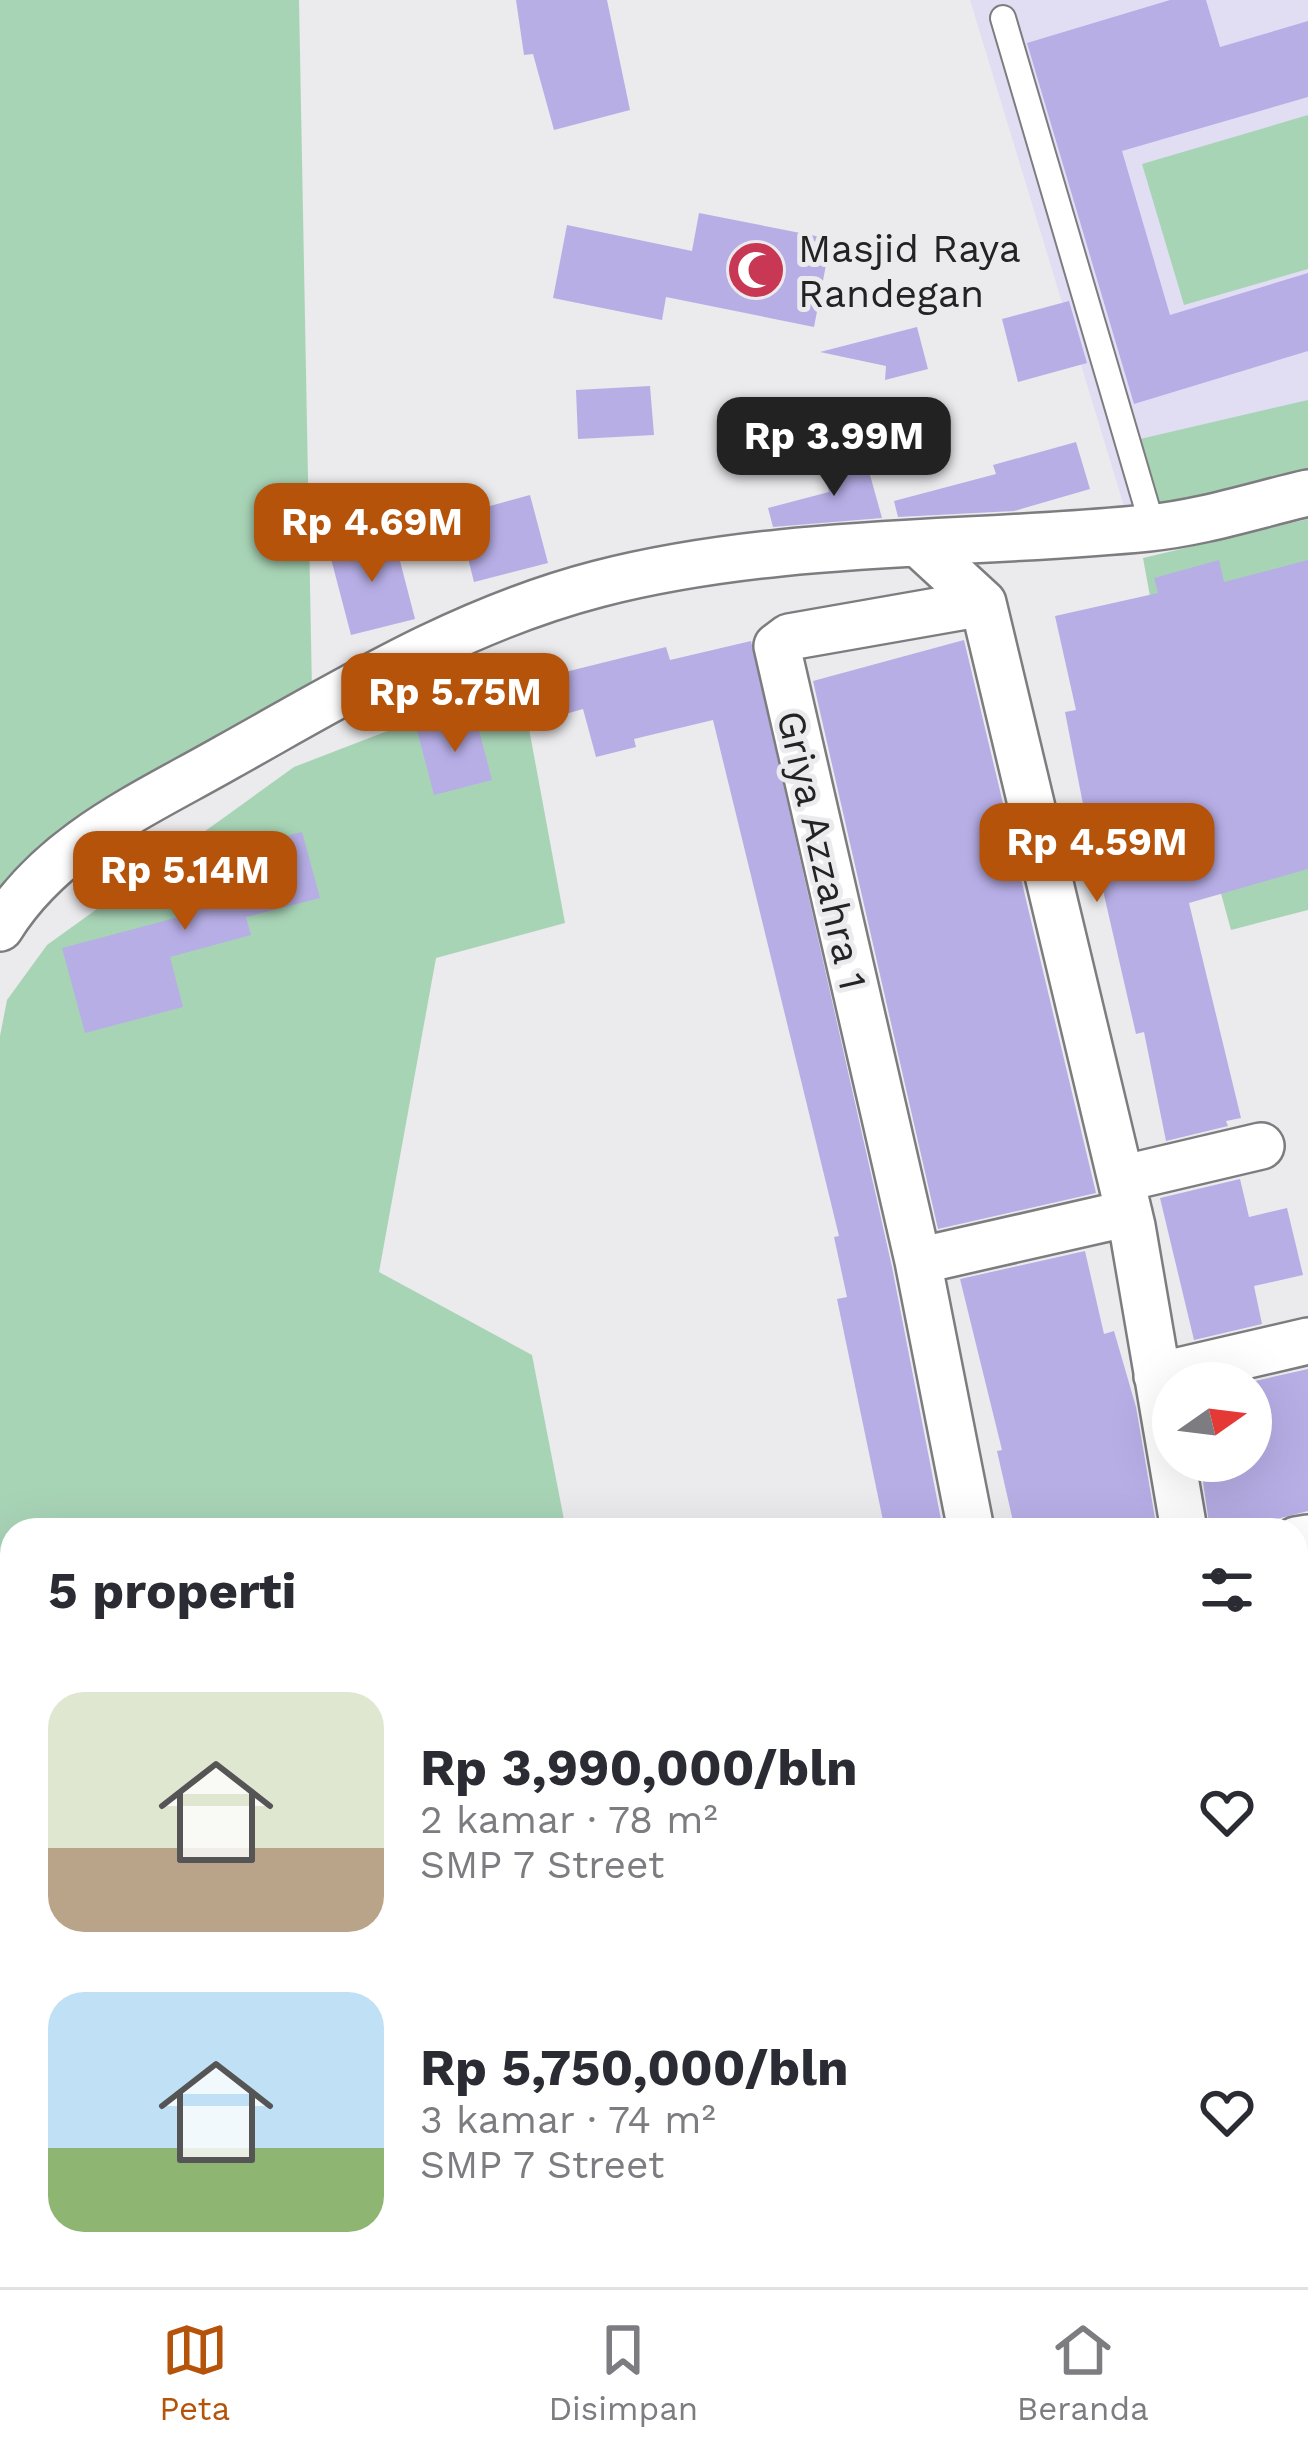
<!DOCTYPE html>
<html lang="id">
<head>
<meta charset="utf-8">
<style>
  body { margin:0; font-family:"Work Sans",sans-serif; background:#f2f2f3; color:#2b2b33; height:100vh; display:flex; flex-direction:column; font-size:45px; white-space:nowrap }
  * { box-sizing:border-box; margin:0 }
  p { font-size:39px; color:#7c7c81 }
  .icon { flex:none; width:66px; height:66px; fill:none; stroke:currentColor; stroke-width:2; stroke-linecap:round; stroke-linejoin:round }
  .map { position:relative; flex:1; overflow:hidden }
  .drawer { position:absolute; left:0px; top:1518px; width:1308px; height:771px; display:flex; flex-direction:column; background:#fff; border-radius:36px 36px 0 0; box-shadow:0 12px 48px #0002 }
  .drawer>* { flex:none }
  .needle { width:78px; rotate:76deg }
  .tools { position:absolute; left:1152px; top:1362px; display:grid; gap:24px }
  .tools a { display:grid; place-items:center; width:120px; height:120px; border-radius:50%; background:#fff; box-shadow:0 12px 48px #0002; font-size:60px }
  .price { position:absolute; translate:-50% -102px; padding:0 27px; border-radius:24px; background:#b45309; color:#fff; font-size:39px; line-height:78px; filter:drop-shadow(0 3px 6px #0008) }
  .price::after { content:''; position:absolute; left:50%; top:72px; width:36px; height:27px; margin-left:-18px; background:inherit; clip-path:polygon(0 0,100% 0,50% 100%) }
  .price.current { background:#222; color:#fff }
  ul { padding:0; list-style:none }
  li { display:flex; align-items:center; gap:36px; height:300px; padding:0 48px }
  li span { display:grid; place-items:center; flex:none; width:336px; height:240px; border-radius:36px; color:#555 }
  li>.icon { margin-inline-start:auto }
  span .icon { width:144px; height:144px; fill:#fffc; stroke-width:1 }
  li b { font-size:51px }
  h2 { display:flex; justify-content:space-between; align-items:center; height:144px; padding:0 48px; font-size:51px }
  .tabs { display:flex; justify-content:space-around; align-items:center; height:168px; border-top:3px solid #e1e1e2; background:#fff; font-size:33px; color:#7c7c81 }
  .tabs a { display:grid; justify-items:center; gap:6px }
  .tabs .current { color:#b45309 }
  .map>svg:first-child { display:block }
  .education { fill:#e1def4 }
  .green { fill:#a8d4b6 }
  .building { fill:#b7aee6 }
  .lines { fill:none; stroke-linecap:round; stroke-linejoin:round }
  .lane-casing { stroke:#7d7d80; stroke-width:28 }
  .street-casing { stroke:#7d7d80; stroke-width:50 }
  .path { stroke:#868688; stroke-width:8; stroke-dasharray:6 6; stroke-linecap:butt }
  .lane { stroke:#fff; stroke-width:24 }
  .street { stroke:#fff; stroke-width:45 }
  .labels { text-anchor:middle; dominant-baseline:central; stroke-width:10; stroke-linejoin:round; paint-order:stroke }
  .poi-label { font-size:39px; fill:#232324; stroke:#ebeaed; text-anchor:start }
  .street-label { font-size:39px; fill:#232324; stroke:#ebeaed }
</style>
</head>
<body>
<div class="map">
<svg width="1308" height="2287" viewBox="0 0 1308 2287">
  <rect width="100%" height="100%" fill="#ebeaed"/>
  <path class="education" d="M970,0H1308V484L1130,526Z"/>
  <path class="green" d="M0,0H299L312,691L0,913Z
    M1308,115V269L1184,305L1142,164Z
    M1308,400V475L1157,511L1140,439Z
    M1308,519V910L1231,930L1171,711L1143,558Z
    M520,680L565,923L436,958L379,1272L532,1355L566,1530H12V1978L0,1983V1036L7,1000L47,945L294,767Z
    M12,1986V2277H224L227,2287H0V1991Z"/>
  <path class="building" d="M516,0H607L630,110L554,130L533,54L524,55Z
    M1170,0H1206L1220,47L1308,21V97L1122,151L1170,315L1308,273V351L1134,404L1027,43Z
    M699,213L831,239L814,327L666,297L662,320L553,298L567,225L692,251Z
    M1069,301L1087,363L1018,382L1002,319Z
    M917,327L928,369L885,380L886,366L820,352Z
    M650,386L654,435L578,439L576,390Z
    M1076,442L1090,489L1014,511L898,517L894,501L996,474L993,465Z
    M865,457L882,518L773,527L768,508L829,492L823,469Z
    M530,495L548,563L474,582L457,515Z
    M393,534L415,619L351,635L329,551Z
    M1219,560L1224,582L1308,560V869L1189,903L1241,1118L1226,1121L1228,1126L1166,1141L1144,1032L1136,1034L1082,799L1065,712L1076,710L1055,616L1158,593L1154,578Z
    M964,640L1096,1193L938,1229L813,681Z
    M751,641L892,1267L943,1530H885L837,1299L847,1297L834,1237L839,1236L713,720L634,739L636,747L596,757L583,709L544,720L533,680L666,647L670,660Z
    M475,715L492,780L434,795L417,730Z
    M302,832L320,898L246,917L251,935L170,957L183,1007L85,1033L62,948L183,916L174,880L245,862L241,848Z
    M1240,1179L1249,1217L1287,1208L1303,1275L1254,1286L1262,1324L1194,1340L1160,1198Z
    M1085,1251L1104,1334L1114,1331L1136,1407L1157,1530H1015L997,1451L1002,1450L960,1279Z
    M1308,1369V1511L1234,1530H1210L1200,1461H1251V1383H1246Z"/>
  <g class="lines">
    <g class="lane-casing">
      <path id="lane" d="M1003,18L1153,528"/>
    </g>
    <g class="street-casing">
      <path id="street" d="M920,545L983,603L1132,1226L1184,1530
        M0,928C53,843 145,804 229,756C349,689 463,619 598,584C776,538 966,546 1148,528C1201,523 1256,505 1308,493
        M1121,1179L1261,1146
        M918,1261L1129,1213
        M1157,1376L1308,1341
        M971,1530L918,1261L777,646L789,637L983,603
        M1296,1540L1308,1538
        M1296,1797L1308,1794
        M1296,2006L1308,2002
        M1296,2185L1308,2182
        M1273,2277L1275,2287"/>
    </g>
    <path class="path" d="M0,2156L12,2147"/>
    <use href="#lane" class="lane"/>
    <use href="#street" class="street"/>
  </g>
  <defs>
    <g id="mosque-disc" transform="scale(3)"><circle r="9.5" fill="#c83753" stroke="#ebeaed"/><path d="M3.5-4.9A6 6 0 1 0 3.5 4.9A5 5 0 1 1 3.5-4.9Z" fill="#fff"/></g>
  </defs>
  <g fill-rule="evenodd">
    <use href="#mosque-disc" x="756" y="270"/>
  </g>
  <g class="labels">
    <g class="poi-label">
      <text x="798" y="248">Masjid Raya<tspan x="798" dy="45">Randegan</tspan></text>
    </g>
    <g class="street-label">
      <text transform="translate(822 850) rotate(77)">Griya Azzahra 1</text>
    </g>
  </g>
</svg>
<div class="tools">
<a><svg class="needle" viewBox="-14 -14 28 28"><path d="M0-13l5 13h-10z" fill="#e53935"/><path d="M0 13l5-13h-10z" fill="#7c7c81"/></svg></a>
</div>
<b class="price current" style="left:834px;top:499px">Rp 3.99M</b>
<b class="price" style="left:372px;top:585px">Rp 4.69M</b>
<b class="price" style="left:455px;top:755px">Rp 5.75M</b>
<b class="price" style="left:1097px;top:905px">Rp 4.59M</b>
<b class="price" style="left:185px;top:933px">Rp 5.14M</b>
<section class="drawer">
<h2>5 properti<svg class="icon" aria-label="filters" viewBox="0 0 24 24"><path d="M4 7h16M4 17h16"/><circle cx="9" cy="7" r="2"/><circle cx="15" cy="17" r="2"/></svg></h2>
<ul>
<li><span style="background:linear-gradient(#dfe7d0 65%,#b9a48a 0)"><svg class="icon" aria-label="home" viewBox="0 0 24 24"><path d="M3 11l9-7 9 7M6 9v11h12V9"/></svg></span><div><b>Rp 3,990,000/bln</b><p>2 kamar · 78 m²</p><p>SMP 7 Street</p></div><svg class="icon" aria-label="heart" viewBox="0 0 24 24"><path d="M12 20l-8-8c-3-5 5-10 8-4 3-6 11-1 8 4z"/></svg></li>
<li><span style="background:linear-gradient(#bfe0f5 65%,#8fb573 0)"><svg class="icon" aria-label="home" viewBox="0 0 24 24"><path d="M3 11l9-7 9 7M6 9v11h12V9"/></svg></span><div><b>Rp 5,750,000/bln</b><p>3 kamar · 74 m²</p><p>SMP 7 Street</p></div><svg class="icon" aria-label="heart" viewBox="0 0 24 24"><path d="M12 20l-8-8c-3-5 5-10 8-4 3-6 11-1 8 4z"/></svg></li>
</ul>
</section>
</div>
<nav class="tabs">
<a class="current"><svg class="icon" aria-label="map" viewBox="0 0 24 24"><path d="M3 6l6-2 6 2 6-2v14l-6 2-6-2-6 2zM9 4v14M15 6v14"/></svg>Peta</a>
<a><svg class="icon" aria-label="saved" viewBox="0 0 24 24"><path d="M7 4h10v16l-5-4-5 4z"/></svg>Disimpan</a>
<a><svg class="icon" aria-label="home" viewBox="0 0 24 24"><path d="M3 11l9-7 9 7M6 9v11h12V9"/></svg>Beranda</a>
</nav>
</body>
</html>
